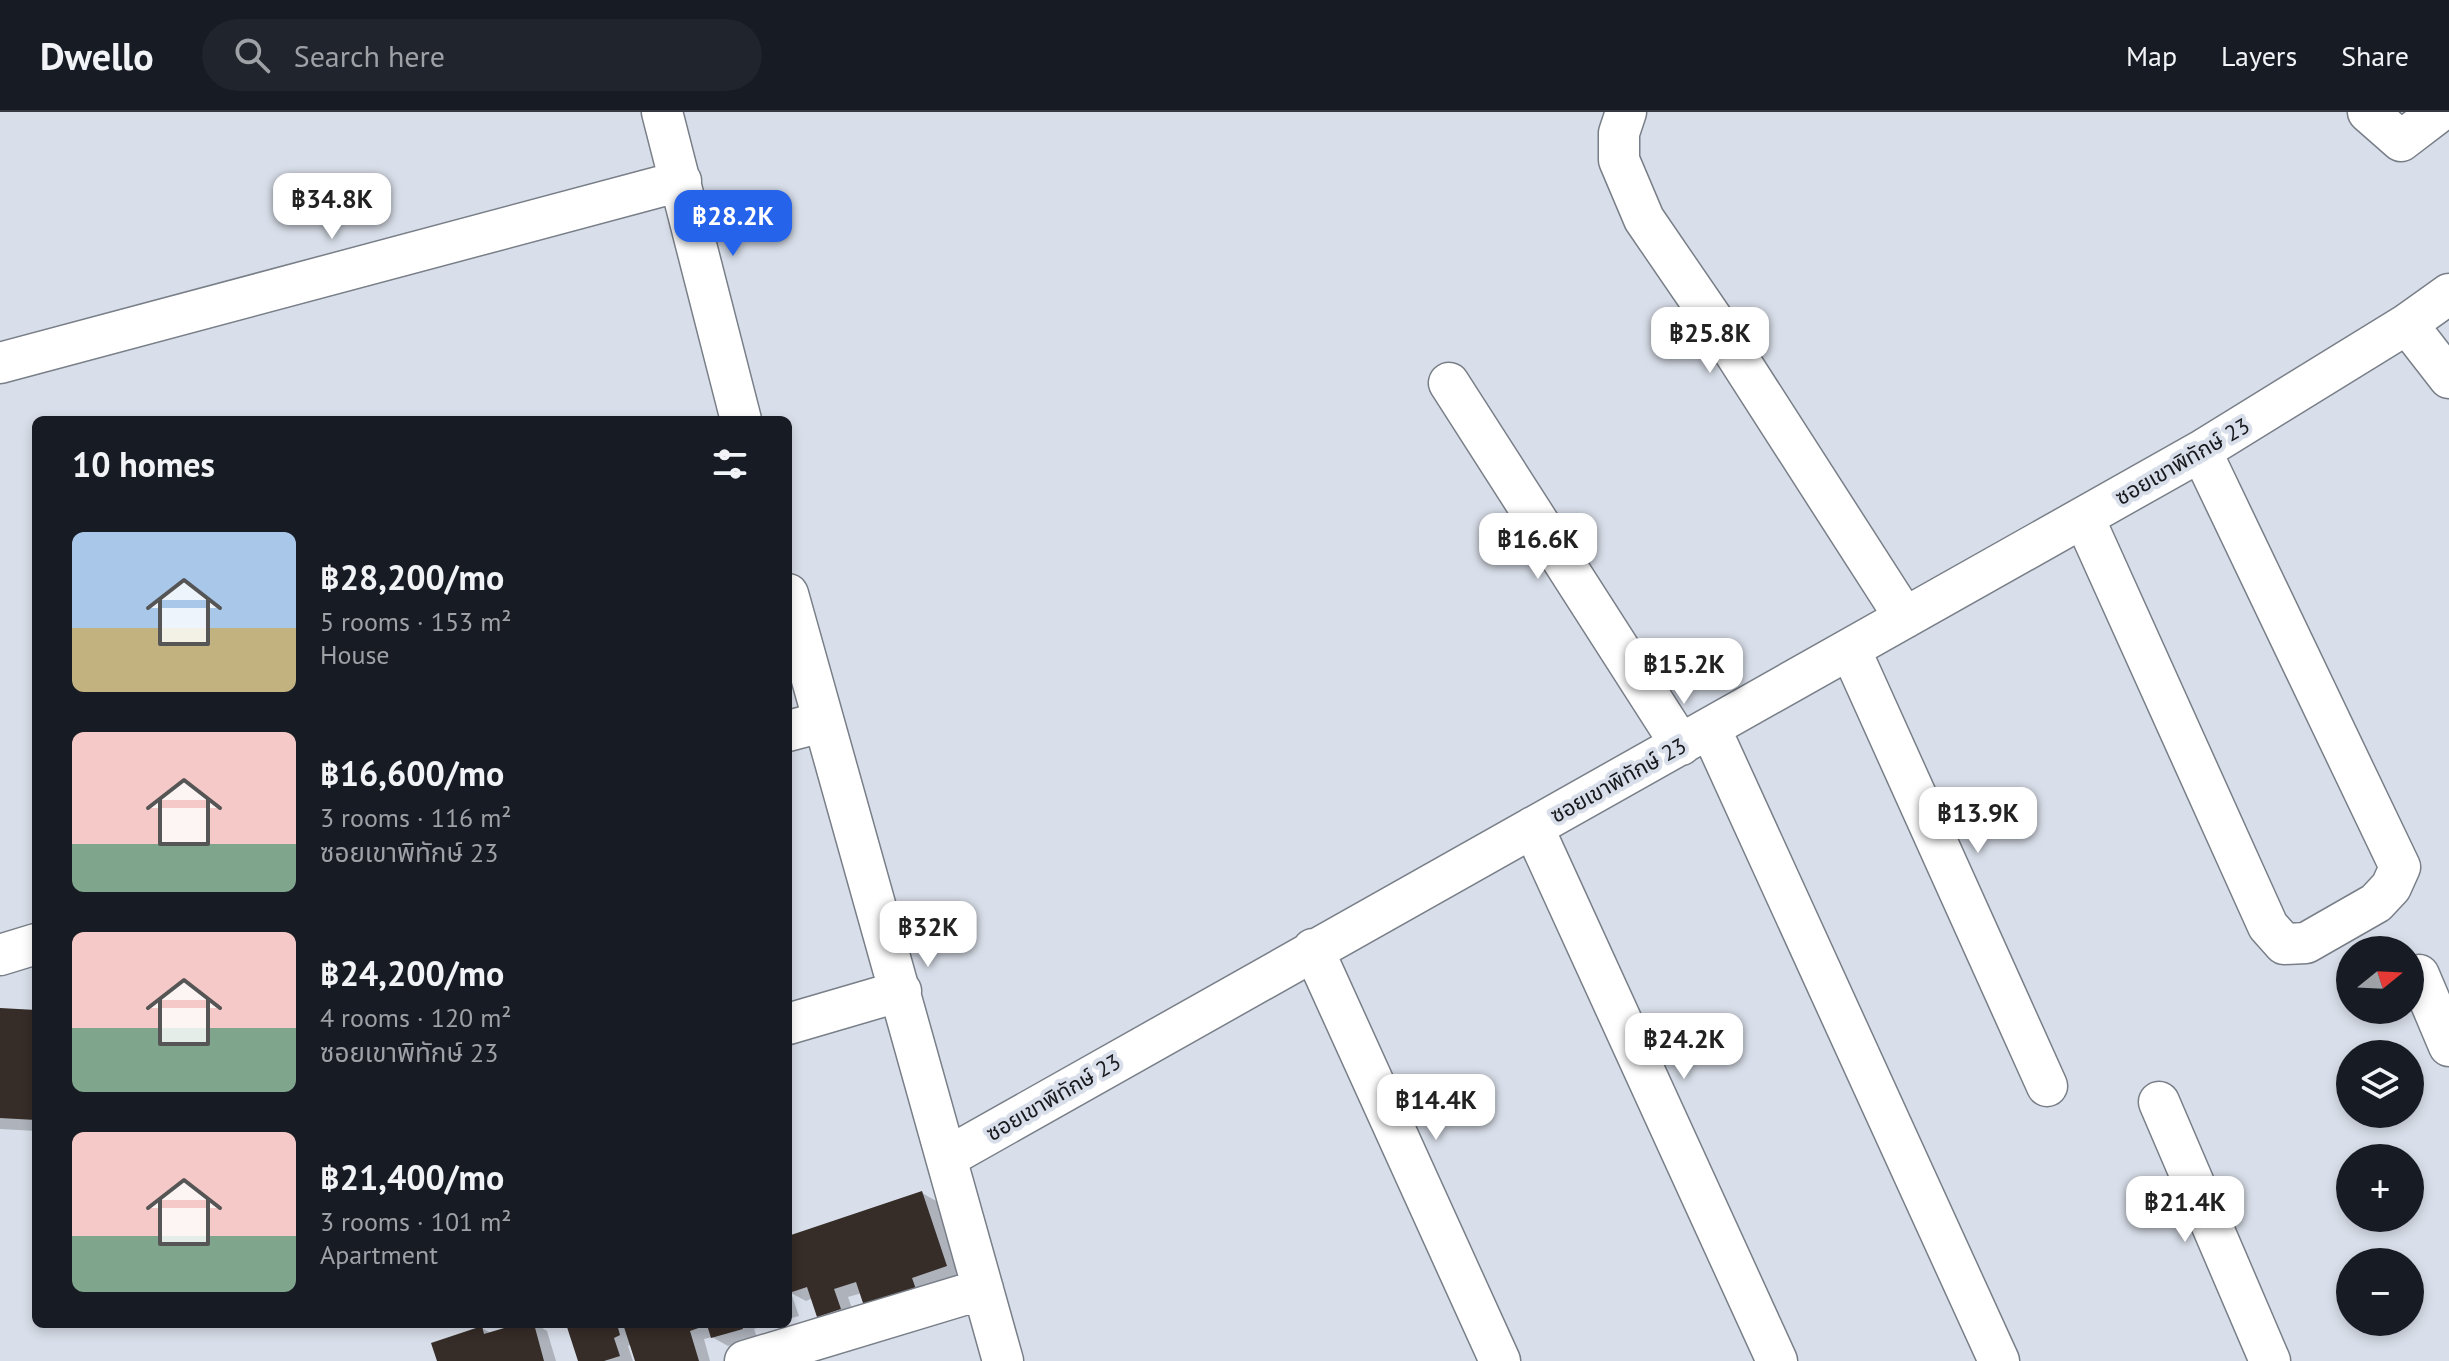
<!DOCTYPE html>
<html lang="en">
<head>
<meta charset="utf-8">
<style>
  body { margin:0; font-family:"PT Sans","Noto Sans Thai",sans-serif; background:#20242c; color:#f1f3f6; height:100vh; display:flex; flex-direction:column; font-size:30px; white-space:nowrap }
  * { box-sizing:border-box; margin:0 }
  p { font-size:26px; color:#9ea1a6 }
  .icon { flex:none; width:44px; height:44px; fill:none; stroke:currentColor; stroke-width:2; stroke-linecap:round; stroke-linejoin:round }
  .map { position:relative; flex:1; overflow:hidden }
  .drawer { position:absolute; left:32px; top:304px; width:760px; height:912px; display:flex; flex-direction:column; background:#171b24; border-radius:12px; box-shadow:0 4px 12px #0003 }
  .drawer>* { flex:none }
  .needle { width:52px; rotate:72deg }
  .controls { position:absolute; left:2336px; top:824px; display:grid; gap:16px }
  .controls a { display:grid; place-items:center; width:88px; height:88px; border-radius:50%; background:#171b24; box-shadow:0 4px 12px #0003; font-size:40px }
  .price { position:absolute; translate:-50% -68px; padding:0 18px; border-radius:16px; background:#fff; color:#222; font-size:26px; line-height:52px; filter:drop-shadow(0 2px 4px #0008) }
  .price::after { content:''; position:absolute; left:50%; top:48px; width:24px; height:18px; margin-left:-12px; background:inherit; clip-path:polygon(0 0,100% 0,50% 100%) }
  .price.current { background:#2563eb; color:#fff }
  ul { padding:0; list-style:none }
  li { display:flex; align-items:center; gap:24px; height:200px; padding:0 40px }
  li span { display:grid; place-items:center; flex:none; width:224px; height:160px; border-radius:12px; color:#555 }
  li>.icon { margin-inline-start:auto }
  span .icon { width:96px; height:96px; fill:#fffc; stroke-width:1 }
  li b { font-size:34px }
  h2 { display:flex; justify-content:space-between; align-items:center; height:96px; padding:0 40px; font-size:34px }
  header { display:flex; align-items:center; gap:48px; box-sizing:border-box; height:112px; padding:0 40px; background:#171b24; border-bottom:2px solid #363941 }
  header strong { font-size:38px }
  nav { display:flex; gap:44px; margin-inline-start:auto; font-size:28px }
  .search { width:560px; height:72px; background:#20242c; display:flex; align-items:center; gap:20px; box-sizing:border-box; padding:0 28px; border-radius:44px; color:#9ea1a6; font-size:30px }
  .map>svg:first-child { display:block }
  .shadow { fill:#0003 }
  .building { fill:#362c28 }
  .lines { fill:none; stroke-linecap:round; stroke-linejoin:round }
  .minor-casing { stroke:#797f88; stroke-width:43 }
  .minor { stroke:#fff; stroke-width:40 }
  .labels { text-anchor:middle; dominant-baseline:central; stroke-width:8; stroke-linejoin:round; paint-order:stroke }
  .street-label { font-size:22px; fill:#181a1e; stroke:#d9dfea }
</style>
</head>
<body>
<header>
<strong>Dwello</strong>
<div class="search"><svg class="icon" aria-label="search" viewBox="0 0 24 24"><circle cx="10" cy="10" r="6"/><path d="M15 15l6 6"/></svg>Search here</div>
<nav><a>Map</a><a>Layers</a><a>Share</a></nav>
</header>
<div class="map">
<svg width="2449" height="1249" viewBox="0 0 2449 1249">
  <rect width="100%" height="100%" fill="#d9dfea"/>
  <path class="shadow" d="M0,898L36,900V1019L0,1017Z
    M922,1081L945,1094L969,1166L933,1179L862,1181L848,1185L855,1205L834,1213L819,1204L813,1186L806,1189L791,1181L799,1204L788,1207V1126Z
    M525,1212H536L547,1219L556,1249H439L482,1216L492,1222Z
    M568,1212H771L754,1217L757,1225L728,1234L712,1225L704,1227L710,1249H637L632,1232L628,1234L633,1249H580Z"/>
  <path class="building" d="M0,896L36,898V1008L0,1006Z
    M922,1079L947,1154L912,1166L917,1180L865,1197L856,1170L834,1177L841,1197L817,1205L807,1175L789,1181L788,1124Z
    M518,1212H534L544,1249H437L431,1231L482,1214L484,1222Z
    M566,1212H617L620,1223L614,1226L620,1244L604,1249H578Z
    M623,1212H741L743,1217L711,1226L707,1213L690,1219L699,1249H635Z"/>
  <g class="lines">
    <g class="minor-casing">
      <path id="minor" d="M662,0L741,308
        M1626,0L1619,21V48L1644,107L1720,218L1905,506
        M2368,0L2401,29L2439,0
        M2407,212L2449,266
        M0,251L681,69
        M1449,271L1681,633
        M2084,406L2268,814L2284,832L2306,831L2376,791L2391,775L2400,755L2201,339
        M788,482L1003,1249
        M1850,537L2047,974
        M1710,616L1999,1249
        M788,619L822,610
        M1533,715L1777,1249
        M1313,837L1500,1249
        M0,843L36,832
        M2419,863L2449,934
        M788,912L901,879
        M2159,990L2270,1249
        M946,1046L2201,339L2407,212L2449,182
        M745,1249L983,1177"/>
    </g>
    <use href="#minor" class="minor"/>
  </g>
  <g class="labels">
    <g class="street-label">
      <text transform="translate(2182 349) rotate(-30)">ซอยเขาพิทักษ์ 23</text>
      <text transform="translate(1618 668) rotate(-29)">ซอยเขาพิทักษ์ 23</text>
      <text transform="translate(1053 985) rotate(-30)">ซอยเขาพิทักษ์ 23</text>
    </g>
  </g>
</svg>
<div class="controls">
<a><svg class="needle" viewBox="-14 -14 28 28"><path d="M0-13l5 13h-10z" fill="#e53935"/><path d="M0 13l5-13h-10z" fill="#9ea1a6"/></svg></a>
<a><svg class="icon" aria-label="layers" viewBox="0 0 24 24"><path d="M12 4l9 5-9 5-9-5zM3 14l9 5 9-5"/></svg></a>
<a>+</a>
<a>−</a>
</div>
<b class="price" style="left:332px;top:129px">฿34.8K</b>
<b class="price current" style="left:733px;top:146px">฿28.2K</b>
<b class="price" style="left:1710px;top:263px">฿25.8K</b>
<b class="price" style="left:1538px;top:469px">฿16.6K</b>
<b class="price" style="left:1684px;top:594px">฿15.2K</b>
<b class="price" style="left:1978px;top:743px">฿13.9K</b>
<b class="price" style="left:928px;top:857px">฿32K</b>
<b class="price" style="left:1684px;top:969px">฿24.2K</b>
<b class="price" style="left:1436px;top:1030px">฿14.4K</b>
<b class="price" style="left:2185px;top:1132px">฿21.4K</b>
<section class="drawer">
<h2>10 homes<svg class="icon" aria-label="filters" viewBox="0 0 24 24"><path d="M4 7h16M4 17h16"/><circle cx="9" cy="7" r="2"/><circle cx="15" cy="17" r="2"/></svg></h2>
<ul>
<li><span style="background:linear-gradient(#a9c7e8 60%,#c2b280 0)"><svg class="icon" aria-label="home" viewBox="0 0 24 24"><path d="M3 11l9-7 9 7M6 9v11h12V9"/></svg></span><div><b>฿28,200/mo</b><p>5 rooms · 153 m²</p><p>House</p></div></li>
<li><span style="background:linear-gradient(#f6c9c9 70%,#7fa58c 0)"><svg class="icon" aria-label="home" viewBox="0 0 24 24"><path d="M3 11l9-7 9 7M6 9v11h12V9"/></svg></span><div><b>฿16,600/mo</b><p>3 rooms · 116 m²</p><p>ซอยเขาพิทักษ์ 23</p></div></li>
<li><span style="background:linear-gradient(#f6c9c9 60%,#7fa58c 0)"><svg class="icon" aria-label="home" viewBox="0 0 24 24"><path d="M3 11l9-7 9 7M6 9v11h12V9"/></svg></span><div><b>฿24,200/mo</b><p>4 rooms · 120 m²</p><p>ซอยเขาพิทักษ์ 23</p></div></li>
<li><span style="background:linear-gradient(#f6c9c9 65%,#7fa58c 0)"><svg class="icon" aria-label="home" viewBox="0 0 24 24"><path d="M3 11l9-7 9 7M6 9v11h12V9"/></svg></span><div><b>฿21,400/mo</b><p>3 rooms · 101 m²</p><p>Apartment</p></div></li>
</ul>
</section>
</div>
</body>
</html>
